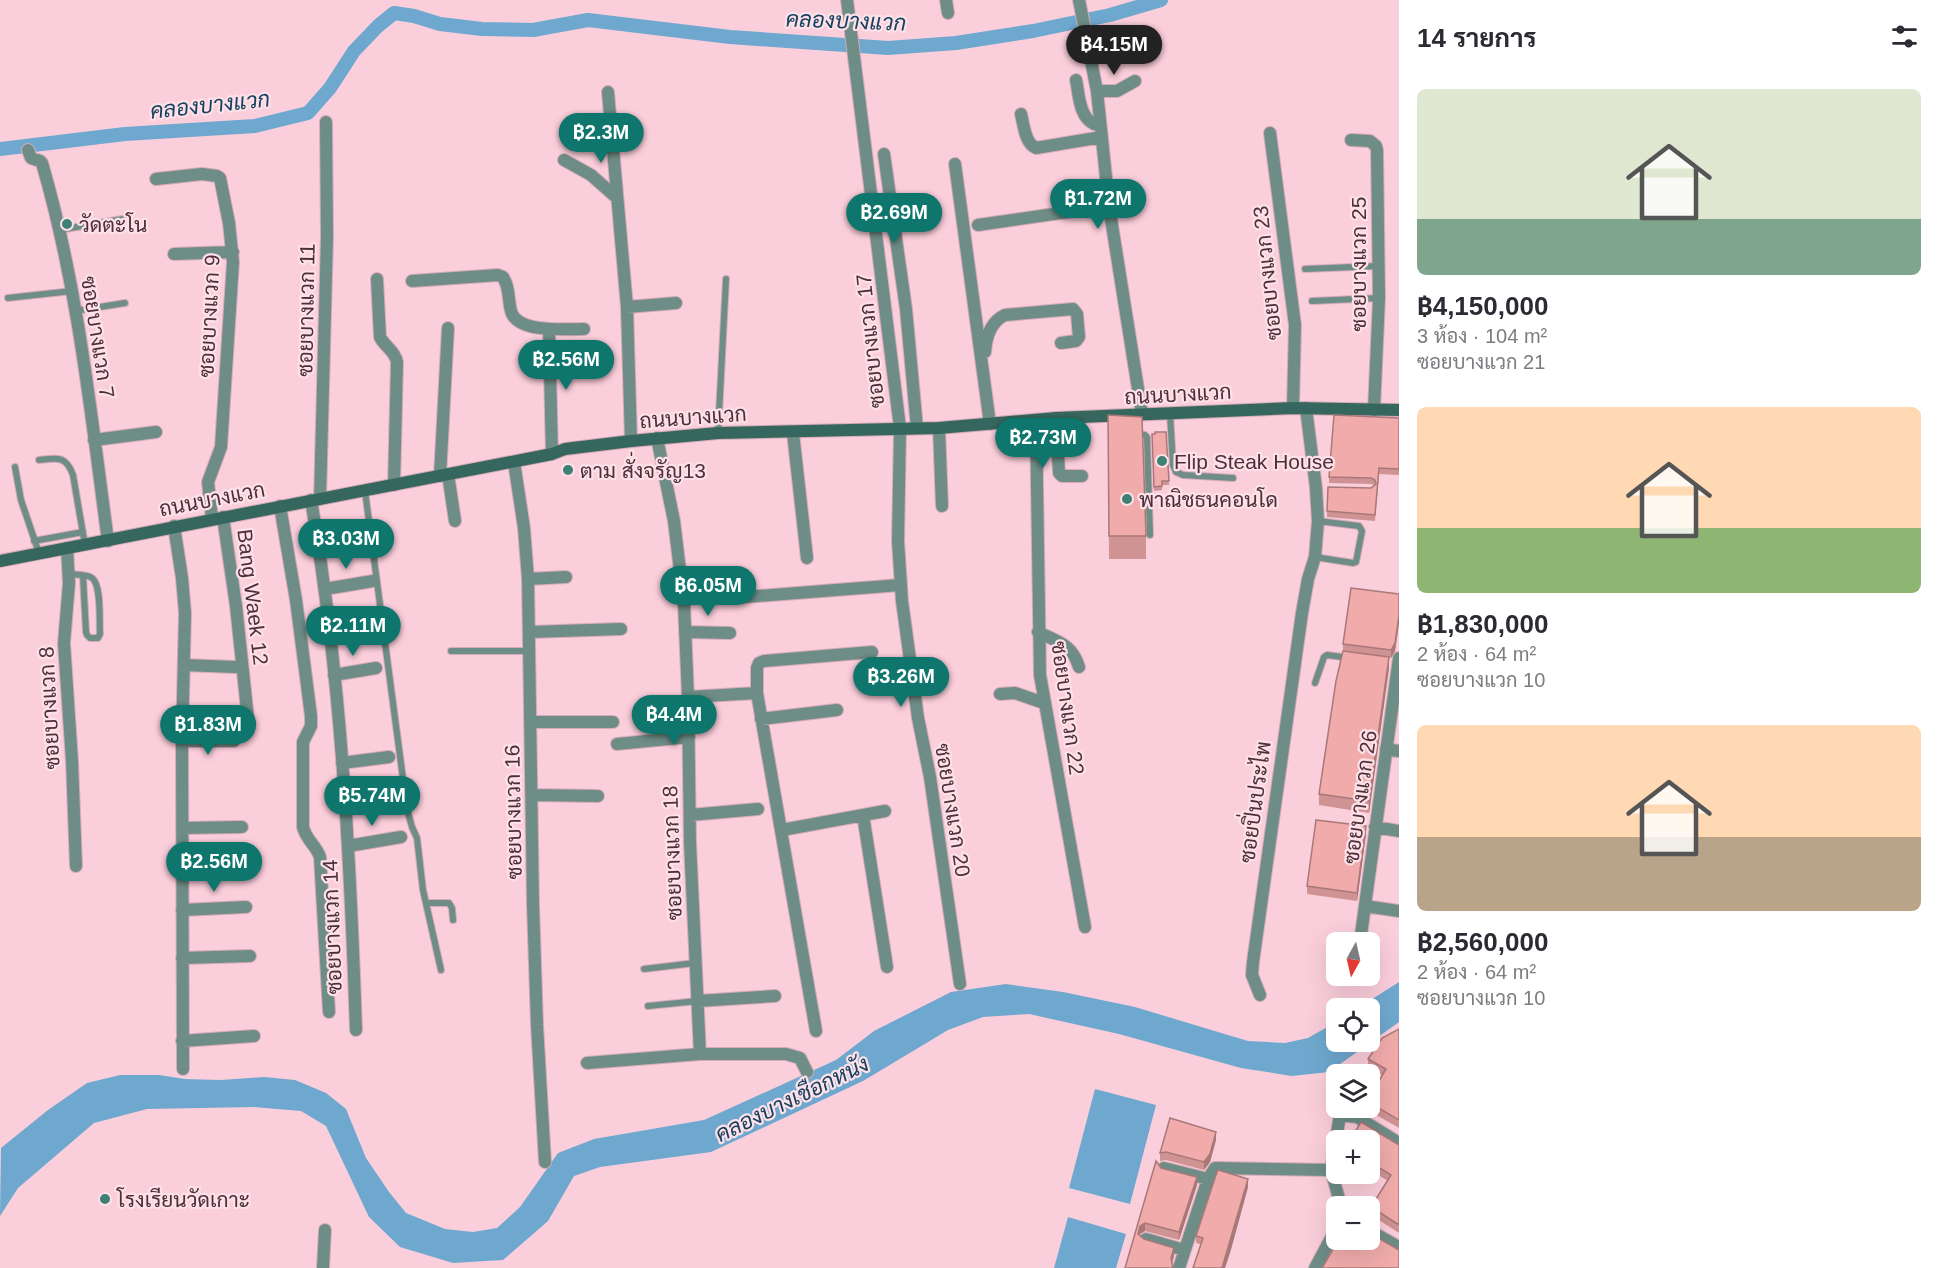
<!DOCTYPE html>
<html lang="th">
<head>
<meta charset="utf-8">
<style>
  body { margin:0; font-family:Helvetica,Sarabun,sans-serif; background:#f7f7f7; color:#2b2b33; height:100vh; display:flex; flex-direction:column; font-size:22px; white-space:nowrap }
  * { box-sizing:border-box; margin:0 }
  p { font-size:20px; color:#7c7c81 }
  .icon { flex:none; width:33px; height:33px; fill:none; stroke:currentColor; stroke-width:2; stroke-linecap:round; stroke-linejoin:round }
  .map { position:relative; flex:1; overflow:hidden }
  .details { display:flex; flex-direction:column; background:#fff; width:540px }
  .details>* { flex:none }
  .needle { width:39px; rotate:188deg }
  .fabs { position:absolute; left:1326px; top:932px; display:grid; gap:12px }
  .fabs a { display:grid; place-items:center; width:54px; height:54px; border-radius:9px; background:#fff; box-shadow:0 6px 24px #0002; font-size:30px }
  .price { position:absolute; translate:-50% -51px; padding:0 14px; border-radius:21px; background:#0f766e; color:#fff; font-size:20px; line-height:39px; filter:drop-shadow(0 2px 3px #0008) }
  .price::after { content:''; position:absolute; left:50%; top:36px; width:18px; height:14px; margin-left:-9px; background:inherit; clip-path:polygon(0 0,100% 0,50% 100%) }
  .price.selected { background:#222; color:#fff }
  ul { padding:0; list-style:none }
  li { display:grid; align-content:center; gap:12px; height:318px; padding:0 18px }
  li span { display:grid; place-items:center; height:186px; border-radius:9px; color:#555 }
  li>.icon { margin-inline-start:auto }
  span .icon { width:108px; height:108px; fill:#fffc; stroke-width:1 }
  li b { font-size:26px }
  h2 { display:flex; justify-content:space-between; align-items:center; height:72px; padding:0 18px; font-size:26px }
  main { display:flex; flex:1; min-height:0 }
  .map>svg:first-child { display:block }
  .water { fill:#6fa8cf }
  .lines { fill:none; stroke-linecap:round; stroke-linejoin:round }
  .canal { stroke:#6fa8cf; stroke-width:14 }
  .lane-casing { stroke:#d4abb7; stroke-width:8 }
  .street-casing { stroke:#d4abb7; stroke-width:14 }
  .secondary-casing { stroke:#d4abb7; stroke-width:14 }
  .lane { stroke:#6e8d86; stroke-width:6 }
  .street { stroke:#6e8d86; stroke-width:12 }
  .secondary { stroke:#36675e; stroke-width:12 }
  .wall { fill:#cf9393 }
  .shaded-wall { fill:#a97878 }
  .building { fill:#f1abab; stroke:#a97878; stroke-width:1.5 }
  .poi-dot { fill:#3d8174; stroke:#fee0e8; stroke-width:2 }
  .labels { text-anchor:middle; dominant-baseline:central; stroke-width:4.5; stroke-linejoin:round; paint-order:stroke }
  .poi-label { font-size:21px; fill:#4c2f38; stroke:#fee0e8; text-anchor:start }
  .street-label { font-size:21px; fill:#4c2f38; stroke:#fee0e8 }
  .water-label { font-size:22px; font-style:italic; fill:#15425e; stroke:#fee0e8 }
</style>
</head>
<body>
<main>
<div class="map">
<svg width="1399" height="1268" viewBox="0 0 1399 1268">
  <rect width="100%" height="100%" fill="#fbcedb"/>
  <path class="water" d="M1399,982V1022L1329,1072L1292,1076L1241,1068L1119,1034L1029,1014L983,1017L948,1030L863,1081L711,1152L600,1167L574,1176L548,1221L503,1260L453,1263L400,1247L369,1217L326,1126L301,1111L254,1107L147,1109L94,1123L18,1188L0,1216L1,1148L48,1110L87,1083L120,1075H159L185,1079L221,1080L264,1077L295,1080L326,1093L346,1109L366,1158L389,1192L406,1213L445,1229L473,1232L497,1228L520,1207L558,1153L594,1139L704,1120L836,1060L874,1031L951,992L1006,984L1063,992L1135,1007L1248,1041L1285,1043L1308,1038L1336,1022V1041H1370V1008H1358Z
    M1095,1089L1156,1105L1130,1204L1069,1188Z
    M1068,1217L1126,1234L1116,1268H1054Z"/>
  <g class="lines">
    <path class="canal" d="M0,149L125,134L255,126L308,113L330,88L354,51L378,26L394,13L414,16L440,24L482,29L533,30L588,20L730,37L888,48L956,43L1033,31L1110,15L1161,0"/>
    <g class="lane-casing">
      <path id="lane" d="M59,230L123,219
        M1305,269L1378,266
        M8,298L72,291
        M1312,301L1379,298
        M75,311L125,303
        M1170,413L1173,465L1176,472L1183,475L1233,478
        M718,433L726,279
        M1136,434L1145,435L1147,437L1150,535
        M39,460C57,458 66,455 73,475L85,545
        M15,467L21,500L39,553
        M365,491L407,809L412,827L417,838L423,890L441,970
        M34,541L83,532
        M1315,557L1353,563L1356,562L1362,531L1359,526L1318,521
        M69,574C75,575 87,574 92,578C102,585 99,623 100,634L98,638H90L87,635L86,632L83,576
        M451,651H530
        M1315,683L1324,657L1327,655L1350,658
        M426,903H449L452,908L453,920
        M644,969L695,963
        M648,1006L698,1001"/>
    </g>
    <g class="street-casing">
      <path id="street" d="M847,0L900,428L898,541L902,601L918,718L930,777L960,984
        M946,0L948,13
        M1079,0L1097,91L1109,206L1142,414
        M1076,80C1079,94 1079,117 1094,124L1100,123
        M1097,91H1117L1135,81
        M608,92L627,307L631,441
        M1021,114C1024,126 1025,143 1036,148L1102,137
        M1270,133L1295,325L1293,408
        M1351,140L1370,141L1376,146L1377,150L1379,298L1374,410
        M28,150L31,158L40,161L42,163C78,286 91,415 108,541
        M884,154L906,309L917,428
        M564,160L591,175L617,198
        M955,164L990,424
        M156,179L202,174L217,176L220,178L229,223L233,262L221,447L208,482L212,519
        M978,225L1109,206
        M174,254L233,252
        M377,279L380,337C385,347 395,351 397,362L394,485
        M412,281L498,275L503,277L505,281C510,291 508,304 512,314C522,333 565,329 584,329
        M627,307L676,303
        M549,329L552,454
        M985,352C986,337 990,322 1005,315L1073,309L1077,314L1079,337L1076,341L1061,343
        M1056,418L1059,473L1062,476H1082
        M1036,420L1040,675L1085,927
        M939,428L942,506
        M793,433L807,558
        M657,438L674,521L684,603L688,697L690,843L700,1054
        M94,440L156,432
        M514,462L524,528L528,579L533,904L537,1025L545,1162
        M448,474L455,521
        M440,476L448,328
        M320,499L327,237L326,122
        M311,500C341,675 350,853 356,1030
        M280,506L296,600L311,716V726L303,742V827C306,840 316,845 320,857L329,1012
        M223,517L236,606L248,719
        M174,526L182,578L185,613L182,741L183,1069
        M67,548L69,583L64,643L72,761L76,866
        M528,579L566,577
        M325,589L373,581
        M732,598L900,585
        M530,632L621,629
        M685,632L730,633
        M1038,632C1058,642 1072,644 1079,667
        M184,665L235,667
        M334,675L376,668
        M757,693V668L759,663L764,661L872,652
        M1000,694L1015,693L1044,703
        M688,697L757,693L816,1031
        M761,719L837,710
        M532,722H613
        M182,741H234
        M617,744L689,737
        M1386,749L1399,751
        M342,763L389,757
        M533,795L598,796
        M690,815L758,809
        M863,815L887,967
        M1375,827L1399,831
        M182,828L242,827
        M782,830L885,811
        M348,846L401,837
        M1365,906L1399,911
        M182,910L246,907
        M1360,942L1399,658
        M182,958L250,956
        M1260,995L1252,975L1253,962L1302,613L1308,579L1315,557L1318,521L1316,488L1306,408
        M698,1001L775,996
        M182,1041L254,1036
        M587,1063L700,1054H786L800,1058L807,1072
        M1164,1168L1208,1179
        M1341,1206L1331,1170L1340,1115L1357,1117L1399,1143
        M1370,1231L1399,1247
        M1146,1239L1184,1250
        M323,1268L325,1230
        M1179,1268L1208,1179L1215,1168L1331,1170
        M1315,1268L1336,1229"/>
    </g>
    <g class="secondary-casing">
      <path id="secondary" d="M0,561L552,454L565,449L631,441L718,433L939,428L1056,418L1293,408L1399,410"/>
    </g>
    <use href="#lane" class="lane"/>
    <use href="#street" class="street"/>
    <use href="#secondary" class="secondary"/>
  </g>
  <path class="wall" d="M1108,415L1146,536V559H1109Z
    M1399,418V475L1379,474L1375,521L1327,517V511L1371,488L1374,485L1371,484L1329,483V477Z
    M1166,432L1169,485H1162V490L1154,491L1152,434Z
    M1399,594V623L1395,651L1391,658H1389V668L1369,813L1319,805V794L1343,652V644Z
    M1366,834L1357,901L1307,894V886Z
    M1399,1029V1128L1366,1109V1107H1370V1096L1382,1075L1368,1067V1059Z
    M1216,1140L1210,1162L1204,1170L1166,1160L1160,1161V1153Z
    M1370,1140L1399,1145V1233L1371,1215V1207L1388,1181L1370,1170Z
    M1161,1168L1197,1185L1179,1240L1145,1231L1140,1234V1235L1144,1239L1174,1256L1172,1263L1125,1268Z
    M1248,1187L1230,1253L1196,1243V1236Z"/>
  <path class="shaded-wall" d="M1399,615V623L1395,651L1391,658V650Z
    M1389,657V668L1369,813V801Z
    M1366,826V834L1357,901V893Z
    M1216,1132V1140L1210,1162L1204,1170V1162Z
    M1197,1177V1185L1179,1240V1232Z
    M1248,1179V1187L1230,1253L1225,1268H1222Z
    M1145,1223V1231L1140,1234L1138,1242V1234L1140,1226Z
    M1174,1248V1256L1171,1266V1258Z"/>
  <path class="building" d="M1108,415L1142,417L1146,536H1109Z
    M1334,415L1399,418V469L1379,468L1375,515L1327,511L1328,487L1371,488L1376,484L1375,480L1371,478L1329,477Z
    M1155,432H1166L1169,481H1162V486L1154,487L1152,434H1155Z
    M1351,588L1399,594V615L1395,643L1391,650L1343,644Z
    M1343,651L1389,657L1369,801L1319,794L1336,681Z
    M1316,820L1366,826L1357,893L1307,886Z
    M1399,1029V1120L1370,1103V1096L1386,1069L1368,1059L1382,1038Z
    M1170,1118L1216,1132L1210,1154L1204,1162L1166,1152L1160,1153Z
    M1361,1122L1399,1145V1225L1371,1207L1391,1175L1370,1162V1140H1350Z
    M1156,1161L1161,1168L1197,1177L1179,1232L1145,1223L1140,1226L1138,1234L1144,1239L1174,1248L1171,1258L1173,1268H1125Z
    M1218,1170L1248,1179L1222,1268H1193L1203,1238L1196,1236L1216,1175Z
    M1370,1233L1399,1250V1268H1322L1339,1239H1370Z"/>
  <g class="poi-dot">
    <circle cx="67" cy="224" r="6"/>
    <circle cx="1162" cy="461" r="6"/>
    <circle cx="568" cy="470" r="6"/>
    <circle cx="1127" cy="499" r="6"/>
    <circle cx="105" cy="1199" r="6"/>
  </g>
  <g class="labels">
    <g class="poi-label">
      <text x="79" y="224">วัดตะโน</text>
      <text x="1174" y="461">Flip Steak House</text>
      <text x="580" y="470">ตาม สั่งจรัญ13</text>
      <text x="1139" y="499">พาณิชธนคอนโด</text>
      <text x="117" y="1199">โรงเรียนวัดเกาะ</text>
    </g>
    <g class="street-label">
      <text transform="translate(1358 264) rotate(-90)">ซอยบางแวก 25</text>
      <text transform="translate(1267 273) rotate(-96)">ซอยบางแวก 23</text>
      <text transform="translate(306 310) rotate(-89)">ซอยบางแวก 11</text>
      <text transform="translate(209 316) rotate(-87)">ซอยบางแวก 9</text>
      <text transform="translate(98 337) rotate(81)">ซอยบางแวก 7</text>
      <text transform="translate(870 341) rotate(-96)">ซอยบางแวก 17</text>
      <text transform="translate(1178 394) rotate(-3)">ถนนบางแวก</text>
      <text transform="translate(693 417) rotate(-4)">ถนนบางแวก</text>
      <text transform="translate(212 499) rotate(-11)">ถนนบางแวก</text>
      <text transform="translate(253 597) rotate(83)">Bang Waek 12</text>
      <text transform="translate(49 708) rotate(-93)">ซอยบางแวก 8</text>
      <text transform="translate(1068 708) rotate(82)">ซอยบางแวก 22</text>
      <text transform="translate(1360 797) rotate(-82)">ซอยบางแวก 26</text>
      <text transform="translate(1255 802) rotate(-82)">ซอยปิ่นประไพ</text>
      <text transform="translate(953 810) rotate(81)">ซอยบางแวก 20</text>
      <text transform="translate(513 812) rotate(-91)">ซอยบางแวก 16</text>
      <text transform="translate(672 853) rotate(-92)">ซอยบางแวก 18</text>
      <text transform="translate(332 927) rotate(-92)">ซอยบางแวก 14</text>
    </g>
    <g class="water-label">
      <text transform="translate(846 21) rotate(2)">คลองบางแวก</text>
      <text transform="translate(210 105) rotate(-6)">คลองบางแวก</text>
      <text transform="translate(792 1099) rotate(-26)">คลองบางเชือกหนัง</text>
    </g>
  </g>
</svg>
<div class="fabs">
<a><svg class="needle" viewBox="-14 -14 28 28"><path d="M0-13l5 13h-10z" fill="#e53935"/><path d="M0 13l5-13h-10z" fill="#7c7c81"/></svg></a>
<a><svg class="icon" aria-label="locate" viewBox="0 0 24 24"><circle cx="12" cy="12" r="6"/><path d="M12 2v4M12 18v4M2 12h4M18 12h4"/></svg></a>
<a><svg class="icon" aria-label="layers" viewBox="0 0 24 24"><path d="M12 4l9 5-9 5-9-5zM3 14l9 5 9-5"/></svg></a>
<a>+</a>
<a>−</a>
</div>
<b class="price selected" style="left:1114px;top:76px">฿4.15M</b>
<b class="price" style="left:601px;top:164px">฿2.3M</b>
<b class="price" style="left:1098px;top:230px">฿1.72M</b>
<b class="price" style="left:894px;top:244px">฿2.69M</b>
<b class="price" style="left:566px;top:391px">฿2.56M</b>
<b class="price" style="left:1043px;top:469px">฿2.73M</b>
<b class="price" style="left:346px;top:570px">฿3.03M</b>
<b class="price" style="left:708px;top:617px">฿6.05M</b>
<b class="price" style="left:353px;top:657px">฿2.11M</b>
<b class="price" style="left:901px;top:708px">฿3.26M</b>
<b class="price" style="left:674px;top:746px">฿4.4M</b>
<b class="price" style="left:208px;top:756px">฿1.83M</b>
<b class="price" style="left:372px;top:827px">฿5.74M</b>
<b class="price" style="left:214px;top:893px">฿2.56M</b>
</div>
<section class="details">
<h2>14 รายการ<svg class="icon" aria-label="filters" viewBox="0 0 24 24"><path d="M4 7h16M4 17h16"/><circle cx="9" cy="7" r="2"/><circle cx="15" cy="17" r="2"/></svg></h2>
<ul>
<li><span style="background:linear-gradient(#dfe7d0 70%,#7fa58c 0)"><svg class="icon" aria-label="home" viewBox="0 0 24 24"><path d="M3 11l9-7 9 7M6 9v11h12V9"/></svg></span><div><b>฿4,150,000</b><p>3 ห้อง · 104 m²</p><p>ซอยบางแวก 21</p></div></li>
<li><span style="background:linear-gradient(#ffd9b3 65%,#8fb573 0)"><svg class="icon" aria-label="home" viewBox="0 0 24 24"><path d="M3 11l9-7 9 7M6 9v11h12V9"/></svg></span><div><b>฿1,830,000</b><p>2 ห้อง · 64 m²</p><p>ซอยบางแวก 10</p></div></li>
<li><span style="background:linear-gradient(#ffd9b3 60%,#b9a48a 0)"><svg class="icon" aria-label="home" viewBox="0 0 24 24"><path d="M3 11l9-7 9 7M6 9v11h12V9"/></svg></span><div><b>฿2,560,000</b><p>2 ห้อง · 64 m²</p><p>ซอยบางแวก 10</p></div></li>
</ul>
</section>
</main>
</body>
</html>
